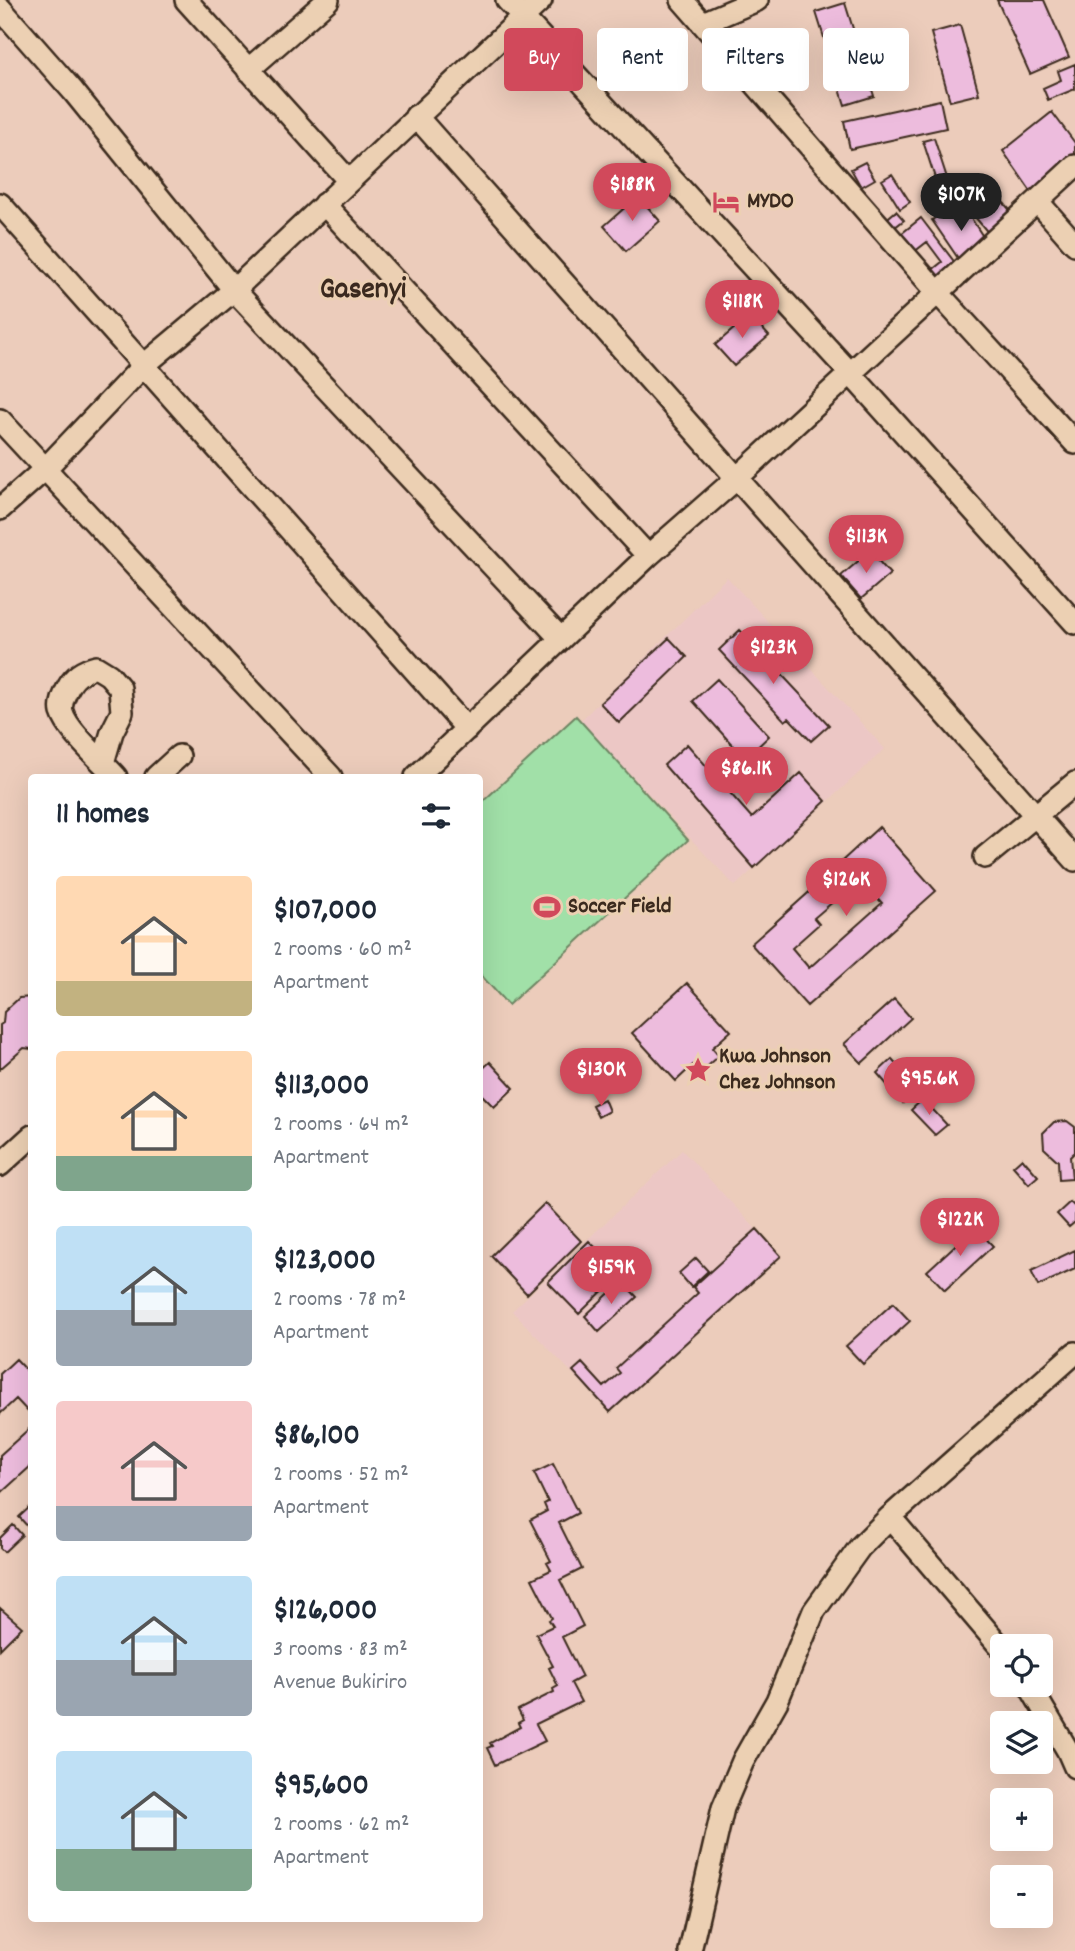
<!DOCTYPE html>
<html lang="en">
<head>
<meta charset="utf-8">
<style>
  body { margin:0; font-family:Dekko,sans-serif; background:#f2f2f3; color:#1f2937; height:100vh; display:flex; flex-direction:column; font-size:26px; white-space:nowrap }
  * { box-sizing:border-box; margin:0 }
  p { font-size:23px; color:#747a83 }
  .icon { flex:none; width:38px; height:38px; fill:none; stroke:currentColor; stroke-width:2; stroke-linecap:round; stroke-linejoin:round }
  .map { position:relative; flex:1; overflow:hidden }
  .details { position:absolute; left:28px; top:774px; width:455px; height:1148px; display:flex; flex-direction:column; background:#fff; border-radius:7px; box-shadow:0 7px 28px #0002 }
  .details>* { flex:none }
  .guide { position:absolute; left:504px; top:28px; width:466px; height:63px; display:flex; gap:14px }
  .controls { position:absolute; left:990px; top:1634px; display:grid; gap:14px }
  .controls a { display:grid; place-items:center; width:63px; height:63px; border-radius:7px; background:#fff; box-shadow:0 7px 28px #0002; font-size:35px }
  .price { position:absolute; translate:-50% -60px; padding:0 16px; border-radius:24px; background:#d1495b; color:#fff; font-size:23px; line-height:46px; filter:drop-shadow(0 2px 4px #0008) }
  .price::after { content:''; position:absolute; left:50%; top:42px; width:21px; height:16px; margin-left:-10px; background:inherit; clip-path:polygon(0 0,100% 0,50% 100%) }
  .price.on { background:#222; color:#fff }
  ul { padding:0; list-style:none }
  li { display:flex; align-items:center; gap:21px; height:175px; padding:0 28px }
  li span { display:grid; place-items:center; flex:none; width:196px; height:140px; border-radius:7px; color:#555 }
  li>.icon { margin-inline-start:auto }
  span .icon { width:84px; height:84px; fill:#fffc; stroke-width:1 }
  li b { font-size:30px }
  h2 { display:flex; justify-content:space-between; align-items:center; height:84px; padding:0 28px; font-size:30px }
  .pill { padding:0 24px; border-radius:7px; background:#fff; box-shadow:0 7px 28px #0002; font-size:24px; line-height:63px }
  .pill.on { background:#d1495b; color:#fff }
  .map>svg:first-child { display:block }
  .built { fill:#ecc7c5 }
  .green { fill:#a1e0a8; stroke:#6e8563; stroke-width:2 }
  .building { fill:#edbcdd; stroke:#3b2a1e; stroke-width:2 }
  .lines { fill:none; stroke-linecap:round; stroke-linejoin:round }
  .minor-casing { stroke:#3b2a1e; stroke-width:26 }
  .minor { stroke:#ecd0b3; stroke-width:21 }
  .labels { text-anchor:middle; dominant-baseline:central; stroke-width:6; stroke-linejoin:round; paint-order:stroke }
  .poi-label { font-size:23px; font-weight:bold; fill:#3b2a1e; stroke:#ecd0b3; text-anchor:start }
  .district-label { font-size:30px; font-weight:bold; fill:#3b2a1e; stroke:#ecd0b3 }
</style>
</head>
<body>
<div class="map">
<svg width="1075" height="1951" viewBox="0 0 1075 1951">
  <rect width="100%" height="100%" fill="#ecccbb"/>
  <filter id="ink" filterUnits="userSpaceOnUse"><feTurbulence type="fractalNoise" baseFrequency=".0143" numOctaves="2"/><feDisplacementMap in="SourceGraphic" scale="14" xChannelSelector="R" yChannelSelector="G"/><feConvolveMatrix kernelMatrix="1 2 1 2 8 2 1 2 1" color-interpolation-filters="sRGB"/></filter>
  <g filter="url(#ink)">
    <path class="built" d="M727,577L885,749L735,886L580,721Z
      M682,1150L781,1256L610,1412L512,1311Z"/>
    <path class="green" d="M576,716L688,840L508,1005L480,974V804Z"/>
    <path class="building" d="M997,0H1044L1069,57L1030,74Z
      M845,3L874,96L845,105L816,12Z
      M960,25L979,94L950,101L931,33Z
      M1075,64V89L1048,100L1043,88L1061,80L1058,71Z
      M940,100L946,128L850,149L844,121Z
      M1052,112L1075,143V156L1032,193L1003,151Z
      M934,138L947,178L936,181L923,141Z
      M865,162L875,179L861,187L851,169Z
      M892,174L910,202L900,209L882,180Z
      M638,196L660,221L626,251L604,226Z
      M998,196L1014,215L990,235L975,217Z
      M960,201L989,246L962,264L932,220Z
      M896,211L904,220L890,231L883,222Z
      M921,218L959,268L940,282L931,271L942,262L927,242L914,252L901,234Z
      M750,315L769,336L734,366L715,345Z
      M870,551L890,574L861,599L841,576Z
      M740,630L829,725L811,741L789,718L785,721L719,650Z
      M669,638L687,657L619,723L600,703Z
      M717,679L769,736L745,759L693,701Z
      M687,744L752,818L801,773L826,801L754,868L664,765Z
      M879,827L936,891L807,1006L751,944L825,878L841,895L814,918L819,924L792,948L809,968L882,903L843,860Z
      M687,983L731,1031L712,1048L719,1056L700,1073L693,1065L676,1081L632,1033Z
      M32,997V1049L24,1048L0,1069V1025L3,1023L4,1012L19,998Z
      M894,999L911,1018L862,1063L844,1044Z
      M892,1059L907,1076L921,1063L933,1076L903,1103L877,1073Z
      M490,1062L514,1088L494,1107L480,1093V1071Z
      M604,1099L609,1111L598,1117L592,1105Z
      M923,1099L947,1125L935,1135L911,1110Z
      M1067,1121L1075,1127V1152L1070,1157L1072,1179L1059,1180L1058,1161L1044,1148L1043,1133L1054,1122Z
      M1022,1158L1038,1176L1029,1184L1013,1166Z
      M1070,1202L1075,1207V1222L1069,1227L1057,1214Z
      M545,1203L581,1241L527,1294L491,1256Z
      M975,1227L993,1246L945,1290L927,1271Z
      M757,1229L781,1256L610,1412L573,1371L582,1363L604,1387L620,1373L616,1368L698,1293L693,1287Z
      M589,1241L621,1273L579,1314L548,1282Z
      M1075,1250V1269L1038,1286L1031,1271Z
      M696,1258L708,1271L691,1287L679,1273Z
      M622,1281L637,1297L599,1332L585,1316Z
      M893,1303L910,1321L863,1364L846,1346Z
      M16,1359L32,1376V1416L16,1399L0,1414V1374Z
      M32,1426V1465L0,1494V1455Z
      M553,1464L578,1513L559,1523L582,1569L560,1580L583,1626L562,1637L582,1677L571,1683L581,1702L536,1724L545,1741L495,1765L487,1748L492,1746L490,1743L520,1727L518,1723L523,1720L518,1710L554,1692L553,1689L558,1686L549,1668L553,1666L536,1634L553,1626L549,1620L552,1618L532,1579L551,1570L547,1563L551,1561L530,1520L547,1511L544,1504L548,1502L534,1473Z
      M32,1505V1529L31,1530L19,1517Z
      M13,1525L22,1535L4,1552L0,1548V1538Z
      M0,1608L22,1627L0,1649Z"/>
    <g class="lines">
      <g class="minor-casing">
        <path id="minor" d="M186,0L349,181
          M507,0L851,374L1075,623
          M682,0L939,294L1075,443
          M0,8L73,91L234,290L561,639
          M703,23L757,0
          M248,70L328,0
          M416,116L1075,860
          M1038,202L1075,244
          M0,204L467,729
          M324,204L648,556
          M0,420L331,777
          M0,509L44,470L143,366L234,290L541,0
          M103,763L112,732L122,712L120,688L109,675L96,667C84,670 75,675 69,686C65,693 60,704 62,712C68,732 102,761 116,777
          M156,777L179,756
          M416,777L648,556L737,478L1075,166
          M985,857L1075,783
          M0,1165L32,1136
          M890,1517L1003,1650
          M1029,1685L1068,1751L1075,1767
          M690,1951L723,1808L743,1761L777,1701L814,1611L860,1547L890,1517L1075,1353"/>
      </g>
      <use href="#minor" class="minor"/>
    </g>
  </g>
  <defs>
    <g id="hotel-bare" transform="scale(2.1)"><path d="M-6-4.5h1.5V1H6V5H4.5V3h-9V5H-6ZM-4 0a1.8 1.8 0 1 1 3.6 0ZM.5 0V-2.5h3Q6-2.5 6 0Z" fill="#d1495b" stroke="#ecd0b3" stroke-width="2.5" paint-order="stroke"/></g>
    <g id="stadium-bare" transform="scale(2.1)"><path d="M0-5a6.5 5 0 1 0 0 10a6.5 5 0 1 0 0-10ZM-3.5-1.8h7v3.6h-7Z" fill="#d1495b" stroke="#ecd0b3" stroke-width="2.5" paint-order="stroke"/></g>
    <g id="sight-bare" transform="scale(2.1)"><path d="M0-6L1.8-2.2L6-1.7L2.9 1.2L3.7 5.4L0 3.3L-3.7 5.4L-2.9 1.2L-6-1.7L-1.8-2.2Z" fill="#d1495b" stroke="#ecd0b3" stroke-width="2.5" paint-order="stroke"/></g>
  </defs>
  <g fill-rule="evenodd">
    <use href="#hotel-bare" x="726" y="202"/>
    <use href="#stadium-bare" x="547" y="907"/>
    <use href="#sight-bare" x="698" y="1070"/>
  </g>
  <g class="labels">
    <g class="poi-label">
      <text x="747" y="202">MYDO</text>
      <text x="568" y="907">Soccer Field</text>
      <text x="719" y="1057">Kwa Johnson<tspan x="719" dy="26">Chez Johnson</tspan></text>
    </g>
    <g class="district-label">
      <text x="363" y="291">Gasenyi</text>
    </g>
  </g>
</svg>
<div class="controls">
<a><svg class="icon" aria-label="locate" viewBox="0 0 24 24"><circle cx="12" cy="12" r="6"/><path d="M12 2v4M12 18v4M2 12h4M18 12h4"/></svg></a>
<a><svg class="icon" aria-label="layers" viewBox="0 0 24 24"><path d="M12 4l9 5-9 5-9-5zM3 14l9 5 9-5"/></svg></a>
<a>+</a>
<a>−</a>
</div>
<b class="price" style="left:632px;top:223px">$188K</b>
<b class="price on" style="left:961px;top:233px">$107K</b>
<b class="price" style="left:742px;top:340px">$118K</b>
<b class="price" style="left:866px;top:575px">$113K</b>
<b class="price" style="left:773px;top:686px">$123K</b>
<b class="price" style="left:746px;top:807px">$86.1K</b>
<b class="price" style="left:846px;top:918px">$126K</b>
<b class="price" style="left:601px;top:1108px">$130K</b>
<b class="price" style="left:929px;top:1117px">$95.6K</b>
<b class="price" style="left:960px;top:1258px">$122K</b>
<b class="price" style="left:611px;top:1306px">$159K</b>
<div class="guide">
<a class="pill on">Buy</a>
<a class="pill">Rent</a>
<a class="pill">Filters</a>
<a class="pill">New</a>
</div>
<section class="details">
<h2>11 homes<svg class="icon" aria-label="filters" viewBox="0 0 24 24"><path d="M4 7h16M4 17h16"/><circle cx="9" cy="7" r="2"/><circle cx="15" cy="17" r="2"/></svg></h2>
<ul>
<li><span style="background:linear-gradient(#ffd9b3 75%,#c2b280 0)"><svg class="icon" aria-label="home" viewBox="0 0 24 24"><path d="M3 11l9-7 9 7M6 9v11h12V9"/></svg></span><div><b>$107,000</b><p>2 rooms · 60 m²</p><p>Apartment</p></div></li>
<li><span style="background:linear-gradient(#ffd9b3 75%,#7fa58c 0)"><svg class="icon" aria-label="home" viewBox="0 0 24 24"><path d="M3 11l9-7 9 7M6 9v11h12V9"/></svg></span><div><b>$113,000</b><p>2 rooms · 64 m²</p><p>Apartment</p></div></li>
<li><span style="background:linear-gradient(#bfe0f5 60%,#9aa5b1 0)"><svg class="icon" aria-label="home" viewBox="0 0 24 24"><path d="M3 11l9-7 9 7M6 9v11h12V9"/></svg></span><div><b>$123,000</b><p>2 rooms · 78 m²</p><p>Apartment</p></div></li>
<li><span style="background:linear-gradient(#f6c9c9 75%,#9aa5b1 0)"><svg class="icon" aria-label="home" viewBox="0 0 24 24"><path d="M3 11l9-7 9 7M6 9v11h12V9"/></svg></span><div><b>$86,100</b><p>2 rooms · 52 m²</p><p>Apartment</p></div></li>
<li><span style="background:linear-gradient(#bfe0f5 60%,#9aa5b1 0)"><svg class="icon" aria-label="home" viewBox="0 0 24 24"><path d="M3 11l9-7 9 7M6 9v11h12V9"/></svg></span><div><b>$126,000</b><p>3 rooms · 83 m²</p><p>Avenue Bukiriro</p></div></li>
<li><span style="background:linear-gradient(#bfe0f5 70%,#7fa58c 0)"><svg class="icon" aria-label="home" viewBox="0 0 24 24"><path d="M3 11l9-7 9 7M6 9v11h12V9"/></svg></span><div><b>$95,600</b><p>2 rooms · 62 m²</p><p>Apartment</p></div></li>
</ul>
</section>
</div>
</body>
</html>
